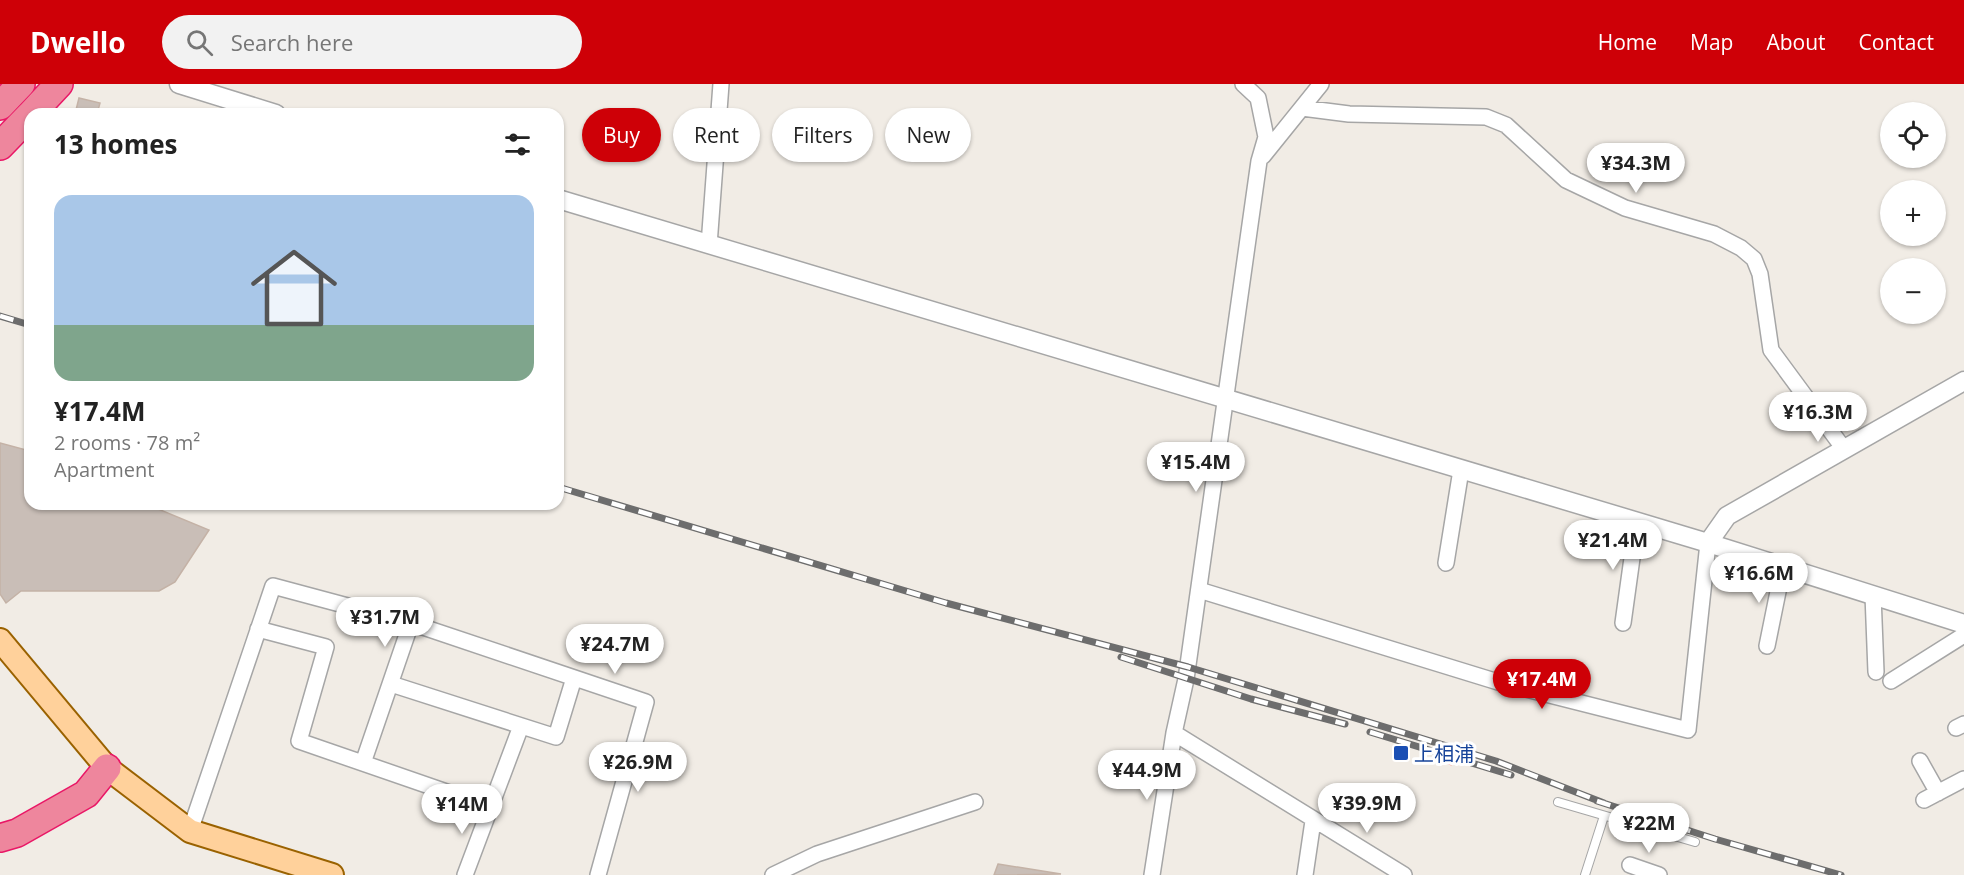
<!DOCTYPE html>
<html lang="en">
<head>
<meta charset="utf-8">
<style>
  body { margin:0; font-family:"Open Sans","Noto Sans JP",sans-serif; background:#f2f2f2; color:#222; height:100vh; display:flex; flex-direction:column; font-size:22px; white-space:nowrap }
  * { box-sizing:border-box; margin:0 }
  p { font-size:20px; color:#767676 }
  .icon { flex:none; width:33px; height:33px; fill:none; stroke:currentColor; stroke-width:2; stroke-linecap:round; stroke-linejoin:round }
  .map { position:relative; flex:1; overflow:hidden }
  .sheet { position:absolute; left:24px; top:24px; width:540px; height:402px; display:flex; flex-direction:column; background:#fff; border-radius:18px; box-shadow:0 2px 4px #0004 }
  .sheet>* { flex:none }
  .hud { position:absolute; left:582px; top:24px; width:570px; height:54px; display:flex; gap:12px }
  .fabs { position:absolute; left:1880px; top:18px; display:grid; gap:12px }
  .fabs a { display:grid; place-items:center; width:66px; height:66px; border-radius:50%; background:#fff; box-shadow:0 2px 4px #0004; font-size:30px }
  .price { position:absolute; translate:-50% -51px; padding:0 14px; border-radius:21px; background:#fff; color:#222; font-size:20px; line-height:39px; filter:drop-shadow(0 2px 3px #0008) }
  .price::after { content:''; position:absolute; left:50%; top:36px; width:18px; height:14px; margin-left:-9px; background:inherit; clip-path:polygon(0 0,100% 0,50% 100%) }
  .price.active { background:#ce0007; color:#fff }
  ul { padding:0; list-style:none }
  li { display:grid; align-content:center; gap:12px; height:318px; padding:0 30px }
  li+li { border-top:2px solid #e0e0e0 }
  li span { display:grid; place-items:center; height:186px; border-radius:18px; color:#555 }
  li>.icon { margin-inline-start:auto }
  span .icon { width:108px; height:108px; fill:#fffc; stroke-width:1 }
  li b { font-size:26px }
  h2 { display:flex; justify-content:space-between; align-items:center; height:72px; padding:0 30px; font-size:26px }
  .pill { padding:0 21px; border-radius:27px; background:#fff; box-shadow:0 2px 4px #0004; font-size:21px; line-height:54px }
  .pill.active { background:#ce0007; color:#fff }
  header { display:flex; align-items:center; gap:36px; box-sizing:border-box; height:84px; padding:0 30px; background:#ce0007; color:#fff }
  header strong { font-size:28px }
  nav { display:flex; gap:33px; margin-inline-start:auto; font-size:21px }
  .search { width:420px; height:54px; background:#f2f2f2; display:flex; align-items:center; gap:15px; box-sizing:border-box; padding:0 21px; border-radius:33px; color:#767676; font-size:22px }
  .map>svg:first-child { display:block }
  .building { fill:#c9beb7; stroke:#c4b2a6; stroke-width:1.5 }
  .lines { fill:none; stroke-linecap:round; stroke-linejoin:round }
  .service-casing { stroke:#a6a6a6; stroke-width:10 }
  .minor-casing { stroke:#a6a6a6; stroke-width:18 }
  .tertiary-casing { stroke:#a6a6a6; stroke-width:21 }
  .primary-casing { stroke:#9a6200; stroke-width:26 }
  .motorway-casing { stroke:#e91766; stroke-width:30 }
  .path { stroke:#ff7267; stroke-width:3; stroke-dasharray:3 3; stroke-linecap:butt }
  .service { stroke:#fff; stroke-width:8 }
  .minor { stroke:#fff; stroke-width:15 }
  .tertiary { stroke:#fff; stroke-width:18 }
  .primary { stroke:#ffd19b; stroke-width:22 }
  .motorway { stroke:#ee869d; stroke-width:27 }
  .rail-casing { stroke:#6d6d6d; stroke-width:7 }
  .rail { stroke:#fff; stroke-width:4.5; stroke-dasharray:14; stroke-linecap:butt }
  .transit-dot { fill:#1a4fb4; stroke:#fff; stroke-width:2 }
  .labels { text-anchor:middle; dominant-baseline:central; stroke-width:6; stroke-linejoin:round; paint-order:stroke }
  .transit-label { font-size:20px; fill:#164399; stroke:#fff; text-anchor:start }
</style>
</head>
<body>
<header>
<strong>Dwello</strong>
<div class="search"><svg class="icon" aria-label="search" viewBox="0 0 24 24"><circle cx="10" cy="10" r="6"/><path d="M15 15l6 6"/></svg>Search here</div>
<nav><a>Home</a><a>Map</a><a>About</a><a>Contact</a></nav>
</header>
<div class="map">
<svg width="1964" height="791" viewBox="0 0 1964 791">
  <rect width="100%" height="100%" fill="#f1ece5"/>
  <path class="building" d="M79,14L100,19L97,30L76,26Z
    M0,359L30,367V420H146L209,446L175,498L159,507H21L6,519L0,510Z
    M998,780L1061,790L994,791Z"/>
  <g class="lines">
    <g class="service-casing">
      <path id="service" d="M1558,718L1695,758
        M1585,791L1604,732"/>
    </g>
    <g class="minor-casing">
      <path id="minor" d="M1302,24L1349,30L1486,33L1506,41L1566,96L1625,124L1714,150L1741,164L1754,175L1760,190L1771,266L1844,365
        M1263,72L1321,0
        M709,161L721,0
        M1446,479L1461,386
        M1199,506L1498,598L1688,646L1708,459
        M1873,511L1876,588
        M1623,539L1637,438
        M258,545L326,563L299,657L490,723
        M1767,562L1783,483
        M1891,597L1964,551
        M391,600L556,653L574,594
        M1956,644L1964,640
        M1174,649L1404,791
        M1920,677L1938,709
        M363,679L411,539
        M1924,716L1964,695
        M190,747L273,502L411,539L646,618L598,791
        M1630,781L1659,791
        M465,791L521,642
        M773,791L817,770L975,718
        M1152,791L1174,649L1186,595L1259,77L1266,53L1258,14L1243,0
        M1305,791L1313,737"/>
    </g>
    <g class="tertiary-casing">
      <path id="tertiary" d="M179,0L276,30
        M558,115L1708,459L1964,540
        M1708,459L1727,432L1964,297"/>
    </g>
    <g class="primary-casing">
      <path id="primary" d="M0,556L107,684L190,747L332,791"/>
    </g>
    <g class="motorway-casing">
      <path id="motorway" d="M0,22L21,0
        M31,30L59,0
        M0,62L30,31
        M0,754L17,749L86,710L107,684"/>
    </g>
    <path class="path" d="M1450,681L1459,660L1456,659"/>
    <use href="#service" class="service"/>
    <use href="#minor" class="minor"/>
    <use href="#tertiary" class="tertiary"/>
    <use href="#primary" class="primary"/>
    <use href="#motorway" class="motorway"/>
    <g class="rail-casing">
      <path id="rail" d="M0,232L30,241
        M558,403L946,519L1188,583L1496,677L1604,719
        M1121,573L1251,615L1345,640
        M1370,648L1511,691
        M1597,717L1715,755L1841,791"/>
    </g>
    <use href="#rail" class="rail"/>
  </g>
  <rect class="transit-dot" x="1393" y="661" width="16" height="16" rx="3"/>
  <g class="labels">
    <g class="transit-label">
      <text x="1414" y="669">上相浦</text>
    </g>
  </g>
</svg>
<div class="fabs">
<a><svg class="icon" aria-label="locate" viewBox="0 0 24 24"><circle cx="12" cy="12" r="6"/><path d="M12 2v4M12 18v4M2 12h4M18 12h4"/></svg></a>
<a>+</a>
<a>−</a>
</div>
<b class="price" style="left:1636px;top:110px">¥34.3M</b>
<b class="price" style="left:1818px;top:359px">¥16.3M</b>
<b class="price" style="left:1196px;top:409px">¥15.4M</b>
<b class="price" style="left:1613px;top:487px">¥21.4M</b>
<b class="price" style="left:1759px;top:520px">¥16.6M</b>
<b class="price" style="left:385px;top:564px">¥31.7M</b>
<b class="price" style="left:615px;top:591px">¥24.7M</b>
<b class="price active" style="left:1542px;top:626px">¥17.4M</b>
<b class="price" style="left:638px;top:709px">¥26.9M</b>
<b class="price" style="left:1147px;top:717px">¥44.9M</b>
<b class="price" style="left:1367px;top:750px">¥39.9M</b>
<b class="price" style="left:462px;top:751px">¥14M</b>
<b class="price" style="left:1649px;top:770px">¥22M</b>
<div class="hud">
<a class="pill active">Buy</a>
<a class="pill">Rent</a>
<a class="pill">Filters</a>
<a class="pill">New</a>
</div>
<section class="sheet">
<h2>13 homes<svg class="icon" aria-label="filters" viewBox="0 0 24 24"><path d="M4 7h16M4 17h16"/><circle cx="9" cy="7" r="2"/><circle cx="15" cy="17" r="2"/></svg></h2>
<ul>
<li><span style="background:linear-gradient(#a9c7e8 70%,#7fa58c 0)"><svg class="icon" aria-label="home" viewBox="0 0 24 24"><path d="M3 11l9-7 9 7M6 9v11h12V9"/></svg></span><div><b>¥17.4M</b><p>2 rooms · 78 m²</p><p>Apartment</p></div></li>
</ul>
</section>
</div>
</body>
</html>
